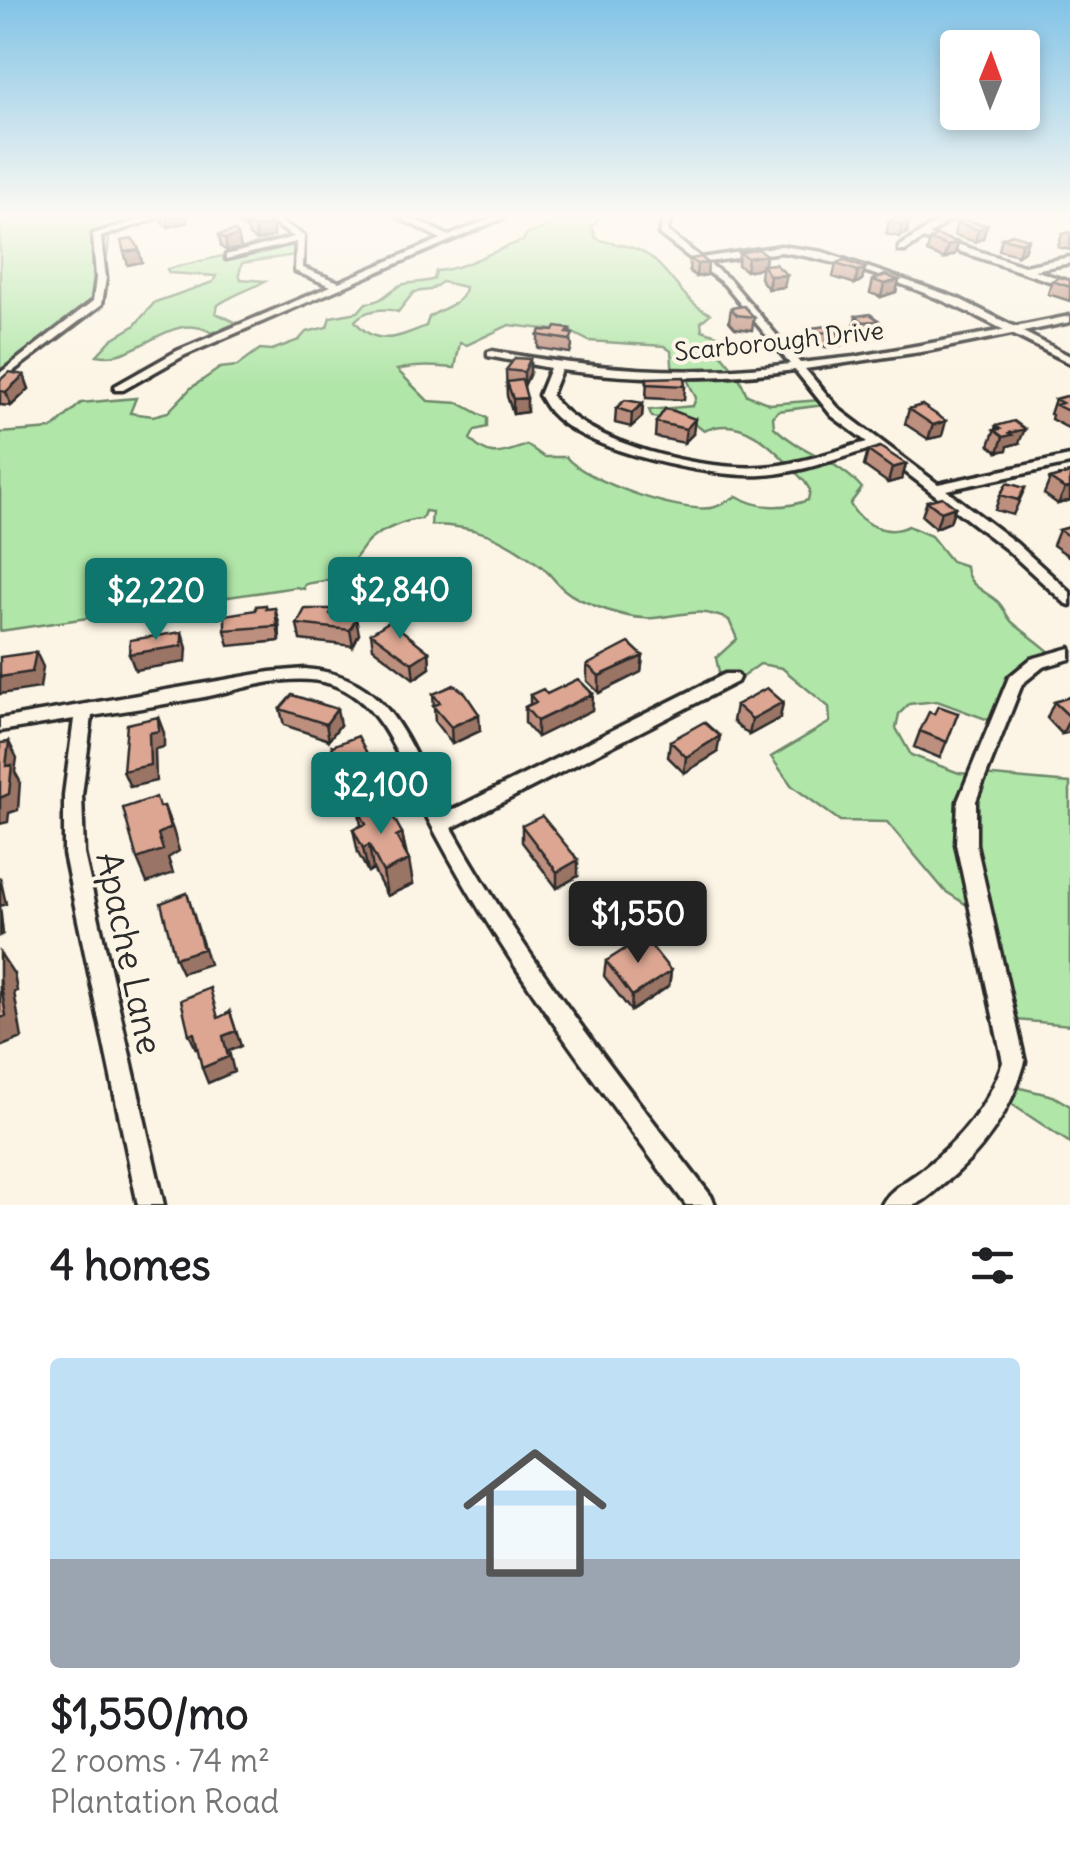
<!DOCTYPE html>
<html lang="en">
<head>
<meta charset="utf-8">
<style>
  body { margin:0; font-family:Delius,sans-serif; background:#f2f2f2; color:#202124; height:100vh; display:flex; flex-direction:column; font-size:38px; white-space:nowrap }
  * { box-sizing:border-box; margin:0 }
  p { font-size:32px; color:#757577 }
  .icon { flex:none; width:55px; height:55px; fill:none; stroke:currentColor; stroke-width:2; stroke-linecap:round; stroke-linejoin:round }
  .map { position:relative; height:1205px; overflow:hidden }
  .drawer { display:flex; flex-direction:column; background:#fff; flex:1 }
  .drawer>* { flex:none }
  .needle { width:65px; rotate:1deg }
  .fabs { position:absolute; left:940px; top:30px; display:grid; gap:20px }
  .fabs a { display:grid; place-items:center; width:100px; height:100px; border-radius:10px; background:#fff; box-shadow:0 5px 15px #0003; font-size:50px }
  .price { position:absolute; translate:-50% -85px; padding:0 22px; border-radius:10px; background:#0f766e; color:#fff; font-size:32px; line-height:65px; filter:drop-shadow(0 2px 5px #0008) }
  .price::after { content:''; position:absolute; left:50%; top:60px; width:30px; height:22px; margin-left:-15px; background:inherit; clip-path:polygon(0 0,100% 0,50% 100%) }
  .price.active { background:#222; color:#fff }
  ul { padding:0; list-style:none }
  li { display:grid; align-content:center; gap:20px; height:530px; padding:0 50px }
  li span { display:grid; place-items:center; height:310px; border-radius:10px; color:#555 }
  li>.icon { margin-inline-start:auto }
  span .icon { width:180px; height:180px; fill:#fffc; stroke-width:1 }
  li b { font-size:42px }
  h2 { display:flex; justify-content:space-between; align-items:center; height:120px; padding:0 50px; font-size:42px }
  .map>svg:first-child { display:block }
  .green { fill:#b0e6a8; stroke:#6e886a; stroke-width:2.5; fill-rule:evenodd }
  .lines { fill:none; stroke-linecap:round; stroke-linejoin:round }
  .minor-casing { stroke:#2b2b2b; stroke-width:7 }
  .minor { fill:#fcf5e5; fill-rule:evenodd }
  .wall { fill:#bd8f7e; stroke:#2b2b2b; stroke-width:2.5 }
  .shaded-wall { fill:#9a7466; stroke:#2b2b2b; stroke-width:2.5 }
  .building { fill:#dca692; stroke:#2b2b2b; stroke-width:2.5 }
  .labels { text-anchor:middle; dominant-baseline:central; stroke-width:8; stroke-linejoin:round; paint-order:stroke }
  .far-street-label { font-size:25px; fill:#2b2b2b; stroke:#fcf5e5 }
  .near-street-label { font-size:35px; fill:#2b2b2b; stroke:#fcf5e5 }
</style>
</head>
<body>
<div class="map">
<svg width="1070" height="1205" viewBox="0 0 1070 1205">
  <rect width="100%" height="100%" fill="#fcf5e5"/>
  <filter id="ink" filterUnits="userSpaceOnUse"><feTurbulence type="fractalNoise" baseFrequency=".01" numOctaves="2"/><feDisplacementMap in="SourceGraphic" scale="20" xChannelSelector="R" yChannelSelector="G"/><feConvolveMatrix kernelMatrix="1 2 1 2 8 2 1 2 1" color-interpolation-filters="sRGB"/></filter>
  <g filter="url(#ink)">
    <path class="green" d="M0,217H140L146,220L110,231L104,282L91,305L0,375Z
      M570,217H600L592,227L596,238C610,245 629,244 641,251C670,267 679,299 710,314L701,322L702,330L720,336L714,345L738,375L747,395L770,404L820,400L824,405L778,411L773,417L774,427C801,453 837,459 862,488L850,504C860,524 887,537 908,526L931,536L951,561L966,566C967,586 984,590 997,601C1004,607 1006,616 1012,622C1027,635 1043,644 1057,659L1031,670L994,722L937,701L909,704L899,714L896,728L911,755L959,773L1070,783V1025L1005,1019L973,909L945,891L887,822L840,821L792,786L771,757L830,722L829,707L782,668L760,664L738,680L722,686L716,658L737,639L729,620C699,606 685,615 654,618C631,620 599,608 579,599C557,589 554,575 538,564C500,536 477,526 431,525L432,512L425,511L422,519C409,518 374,533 366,544C355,558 350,568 334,577C325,583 314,581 304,585V589L296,587L0,631V433L52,429L81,403L136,398L130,413L153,416L168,412L191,388L220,368L237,366L260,349L272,350L299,340L306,332L327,327L330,317L358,312L366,303C384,302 388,291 401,285C411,281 423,284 434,279L436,271C468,268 492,250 523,241L526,235ZM442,282L465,287C463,305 443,307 429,317L426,326C399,337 376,348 355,321C363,310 386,307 398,312L414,292L430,290ZM509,325L571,332L589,341L664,346L671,351L673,376L686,377L696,398L693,406L649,410L652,417L695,424L704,431C746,411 779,455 805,482L810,490L808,500C785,509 757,509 737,496C730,499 722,505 715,507C687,516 585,481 566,457H544L527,445C503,453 489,461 470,439L475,430L487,427V418L459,403L428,401L397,370C415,365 436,366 455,368L460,343L467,345Z
      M298,238L296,255L242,263L239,274L241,279L265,281C250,290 234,294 218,305L216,313L237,323L212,333C172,308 136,364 97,355L112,339L134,326L155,302L213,282L216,276L169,273L167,269Z
      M1008,1085L1053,1096L1070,1106V1143L1004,1099Z"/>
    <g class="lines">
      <g class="minor-casing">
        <path id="minor" d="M148,217H160L101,237L106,278L102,304L0,381V373L93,301L96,278L93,234Z
          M264,217H274L304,236L303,268L339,282L441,239L398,217H409L449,236L494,217H505L185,355L123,390H115V386L177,351L331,286L295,271L296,242L226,259V255L294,237Z
          M664,217H672L667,231L701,258L781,246L823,252L957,298L1015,327L1070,316V322L1023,332L1070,356V363L1012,334L927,351L805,369L840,410L938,484L1070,456V464L946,490L1016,543L1070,592V605L1065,603L1006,549L874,448C838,458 800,473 762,475C712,478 587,452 552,414C547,409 543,401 539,395L550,368L488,356V352L492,351C591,369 689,377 790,364L724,284L659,234ZM781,252C858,263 935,294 1004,330L854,357L800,363L730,280L707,262ZM561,370C638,380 718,380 795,370L832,416L867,442C833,451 798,465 762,467C704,471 585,445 551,395Z
          M944,217H954L929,235L1024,266L1070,257V263L1034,270L1070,282V288L923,239L905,251H899V247Z
          M1070,648V659L1043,667L1022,684L976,801V844L1025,1062C1010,1114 982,1154 939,1188C932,1194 922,1203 914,1205C904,1205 892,1205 882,1205C889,1189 910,1180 923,1169C960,1140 988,1107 1003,1062L956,844L958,801L1009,677L1031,659Z
          M305,669C395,676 408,748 445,814L725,674H737L739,678L737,682L452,828C525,959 619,1077 711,1196L715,1205H686C593,1080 498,954 426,815C402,768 386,703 331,684C291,671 243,689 204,697C167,704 129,710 92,716L82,795L84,854L164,1205H138L64,854V795L74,719L0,731V719L270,672Z"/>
      </g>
      <use href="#minor" class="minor"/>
    </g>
    <path class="wall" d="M161,217H186L187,222L169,227L163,224Z
      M233,217H256L274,236L257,241L249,236L248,228L234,222Z
      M896,217H909L907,233L900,237L886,234L889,222Z
      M957,223L987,225L983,238L975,242L954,235Z
      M1070,232V250L1058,247L1062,234Z
      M219,235L238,236L241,248L227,251L221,247Z
      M1002,238L1028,239L1024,251L1018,255L999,250Z
      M930,240L958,242L955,254L944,259L927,252Z
      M739,253L766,255L765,265L784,287L768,289L760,278L761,268L746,271L738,265Z
      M690,259L708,263L707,275L696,277L689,271Z
      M836,264L865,268L862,280L855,284L833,277Z
      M873,280H899L896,292L881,297L870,293Z
      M1070,280V301L1048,294L1052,281Z
      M731,308L754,317L752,330L735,328L729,321Z
      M856,316L875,333L861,336L853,330Z
      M811,328L844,331L841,345L814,347L808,342Z
      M570,329L572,347L570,353L538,348V335Z
      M530,359V373L524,386L527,412L513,414L507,396L506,370Z
      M24,375L29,389L11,406L0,405V380Z
      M647,378L685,386L684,400L646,398Z
      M1070,398V428H1068L1051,419L1052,415L1050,414L1055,399Z
      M643,403L642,417L631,427L615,423L616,408Z
      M922,405L942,436L928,439L905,424L909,409Z
      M674,411L693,434L684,443L655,437L656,422Z
      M996,426L1019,443L1008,446L1007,450L998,452L989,445Z
      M868,451L906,464L902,479L888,483L864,466Z
      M1070,473V500L1058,504L1044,494L1050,479Z
      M1025,488L1013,515L995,510L1000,495Z
      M927,501L955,507L950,522L936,528L922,516Z
      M1070,527V557L1053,545L1059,530Z
      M267,609L279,623L280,641L229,646L225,630Z
      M333,609L334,615L359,634L353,646L300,640L297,624Z
      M371,633L429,652L430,668L414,679L373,648Z
      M643,656L641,672L599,693L587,681V665Z
      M433,694L480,731L452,744L435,722Z
      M547,694H593L592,710L537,737L525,723V707L530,704V695Z
      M1070,697V732L1062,734L1047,718L1054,702Z
      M783,702L780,718L749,735L733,721L736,705Z
      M280,709L340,725L329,740L284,725Z
      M958,713L940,758L914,747L920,731L934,714Z
      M670,741L717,753L684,773L668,757Z
      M332,746L376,783L373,785L375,800L356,808L335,762Z
      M359,811L385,816L402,833L413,884L387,896L373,869L368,872L358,853L353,829L361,826Z
      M522,826L578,876L557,888L522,842Z
      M606,961L671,971L669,986L631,1011L604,976Z"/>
    <path class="shaded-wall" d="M167,217H186L187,222L169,227Z
      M244,217H256L254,222L250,220L251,226L247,224L248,228L246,229Z
      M906,217H909L907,233L900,237L903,219Z
      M272,224L274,236L257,241L255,228Z
      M987,225L983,238L975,242L978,230Z
      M238,236L241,248L227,251L225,239Z
      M1028,239L1024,251L1018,255L1022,243Z
      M958,242L955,254L944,259L948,246Z
      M139,250L142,262L128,265L124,252Z
      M766,255L764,267L762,265L761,268L746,271L748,258Z
      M708,263L707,275L696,277L697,264Z
      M865,268L862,280L855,284L858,271Z
      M787,275L784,287L768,289L770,276Z
      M899,280L896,292L881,297L884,284Z
      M878,320L875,333L861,336L864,322Z
      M844,331L841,345L826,347L829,334Z
      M530,359V373L524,386V372Z
      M24,375L29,389L11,406L6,392Z
      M527,398V412L513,414V399Z
      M643,403L642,417L631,427L632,413Z
      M695,419L693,434L684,443L686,429Z
      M946,421L942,436L928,439L933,425Z
      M1025,429L1019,443L1008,446L1007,450L998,452L1003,437L1009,433Z
      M906,464L902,479L888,483L892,468Z
      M1070,487V500L1058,504L1065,489Z
      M955,507L950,522L936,528L941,512Z
      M275,608L279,623L280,641L277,626Z
      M356,618L359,634L353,646L350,630Z
      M182,632L187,648L186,662L135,670L129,654Z
      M36,652L43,667L40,688L0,694V677Z
      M429,652L430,668L414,679L412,663Z
      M643,656L641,672L599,693V676Z
      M593,694L592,710L537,737V721Z
      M783,702L780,718L749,735L752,719Z
      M337,709L340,725L329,740L326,724Z
      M479,714L480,731L452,744L451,727Z
      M158,717L164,733V747L155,749L156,781L130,787L123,771Z
      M1070,718V732L1062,734Z
      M720,736L717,753L684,773L686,757Z
      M9,742L17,758L15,772L20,781L18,810L9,813L8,822L0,824V797Z
      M374,767L376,783L373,785L375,800L356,808L353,792L366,770Z
      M164,806L173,830L179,851L168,858L173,873L147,883L137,859L158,834L168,829Z
      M402,833L406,856L396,836Z
      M369,845L373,869L368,872L363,848Z
      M409,860L413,884L387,896L383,872Z
      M578,860V876L557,888V872Z
      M0,877L6,904L0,906L3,934L0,936Z
      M187,893L209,964L182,973L175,958Z
      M0,953L14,974L17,991L14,992L22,1038L0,1047Z
      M671,971L669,986L631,1011L632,996Z
      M230,1012L241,1046L229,1051L234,1072L208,1083L202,1068L223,1036Z
      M194,1033L200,1047L196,1049L189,1034Z"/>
    <path class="building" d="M260,217L272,224L255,228L247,224L254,222L250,220Z
      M896,217H906L903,219L910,221L903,225L889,222Z
      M964,220L987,225L978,230L957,223Z
      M235,231L238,236L225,239L219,235Z
      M1012,234L1028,239L1022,243L1002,238Z
      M936,236L958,242L948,246L930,240Z
      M132,239L136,243L139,250L124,252L121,241Z
      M758,249L766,255L748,258L739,253Z
      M701,257L708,263L697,264L690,259Z
      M843,260L865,268L858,271L836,264Z
      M775,264L787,275L770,276L762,265Z
      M885,275L899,280L884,284L873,280Z
      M1059,277L1070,280V287L1052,281Z
      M744,306L754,317L737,315L731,308Z
      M870,314L878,320L864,322L856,316Z
      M836,325L844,331L816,333L811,328Z
      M556,327L570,329L567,333L573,334L570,340L538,335L541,330L554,331Z
      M515,358L530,359L524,372L506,370Z
      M9,372L24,375L6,392L0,391V380Z
      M684,377L685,386L647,384V378Z
      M522,380L527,398L513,399L507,382Z
      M1066,396L1070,398V412L1056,405L1062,403L1055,399Z
      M625,400L643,403L632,413L616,408Z
      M922,405L946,421L933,425L909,409Z
      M665,409L674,411L695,419L686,429L656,422Z
      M1014,421L1025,429L1009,433L1012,435L1003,437L994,430L1000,429L996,426Z
      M880,447L906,464L892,468L868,451Z
      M1070,473V487L1065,489L1050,479Z
      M1007,483L1025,488L1018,500L1000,495Z
      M942,497L955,507L941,512L927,501Z
      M1070,527V537L1059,530Z
      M266,605V609L275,608L277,626L225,630V615L256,610V606Z
      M305,609H333L330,614L356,618L350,630L297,624Z
      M390,621L429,652L412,663L371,633Z
      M182,632V646L129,654L130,640Z
      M629,643L643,656L599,676L587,665Z
      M36,652L32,672L0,677V657Z
      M578,679L593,694L537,721L525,707L536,702L530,695L543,689L547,694Z
      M454,685L464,692L479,714L451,727L433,706L440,703L433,694Z
      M767,688L783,702L752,719L736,705Z
      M292,695L337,709L326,724L280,709Z
      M1070,697V717L1054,702Z
      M938,706L958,713L947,742L920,731L929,712L934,714Z
      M158,717L159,731L149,733L150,765L123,771L127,724Z
      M704,722L720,736L686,757L670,741Z
      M358,736L374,767L366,770L373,784L353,792L332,746Z
      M9,742L6,766L12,765L9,794L0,798V743Z
      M156,797L159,807L164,806L170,828L158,834L163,850L137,859L123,808Z
      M378,803L385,816L391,813L402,833L396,836L409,860L383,872L369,845L363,848L353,829L366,824L359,811Z
      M542,816L578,860L557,872L522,826Z
      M187,893L203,949L175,958L161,903Z
      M644,937L671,971L632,996L606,961Z
      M0,979L6,1016L0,1018Z
      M210,988L218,1018L230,1012L236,1031L223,1036L228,1057L202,1068L194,1033L189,1034L181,1000Z"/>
  </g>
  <linearGradient id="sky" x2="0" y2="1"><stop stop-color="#82c3e6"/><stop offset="0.56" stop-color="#fefaf3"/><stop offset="1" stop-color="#fefaf3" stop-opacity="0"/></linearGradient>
  <rect width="1070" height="386" fill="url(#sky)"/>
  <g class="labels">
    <g class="far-street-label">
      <text transform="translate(779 341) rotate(-6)">Scarborough Drive</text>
    </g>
    <g class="near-street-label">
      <text transform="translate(130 953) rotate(78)">Apache Lane</text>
    </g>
  </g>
</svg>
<div class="fabs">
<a><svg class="needle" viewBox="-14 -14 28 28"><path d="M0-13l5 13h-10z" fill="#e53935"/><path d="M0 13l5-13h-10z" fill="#757577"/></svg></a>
</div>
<b class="price" style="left:400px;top:642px">$2,840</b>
<b class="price" style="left:156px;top:643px">$2,220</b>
<b class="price" style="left:381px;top:837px">$2,100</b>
<b class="price active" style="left:638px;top:966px">$1,550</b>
</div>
<section class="drawer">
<h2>4 homes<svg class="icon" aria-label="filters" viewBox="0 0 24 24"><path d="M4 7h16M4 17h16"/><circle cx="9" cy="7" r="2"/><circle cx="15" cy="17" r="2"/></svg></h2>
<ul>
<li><span style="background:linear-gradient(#bfe0f5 65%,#9aa5b1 0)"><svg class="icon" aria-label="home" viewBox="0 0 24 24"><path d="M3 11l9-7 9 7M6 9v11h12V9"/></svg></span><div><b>$1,550/mo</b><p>2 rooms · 74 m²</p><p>Plantation Road</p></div></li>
</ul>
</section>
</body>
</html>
